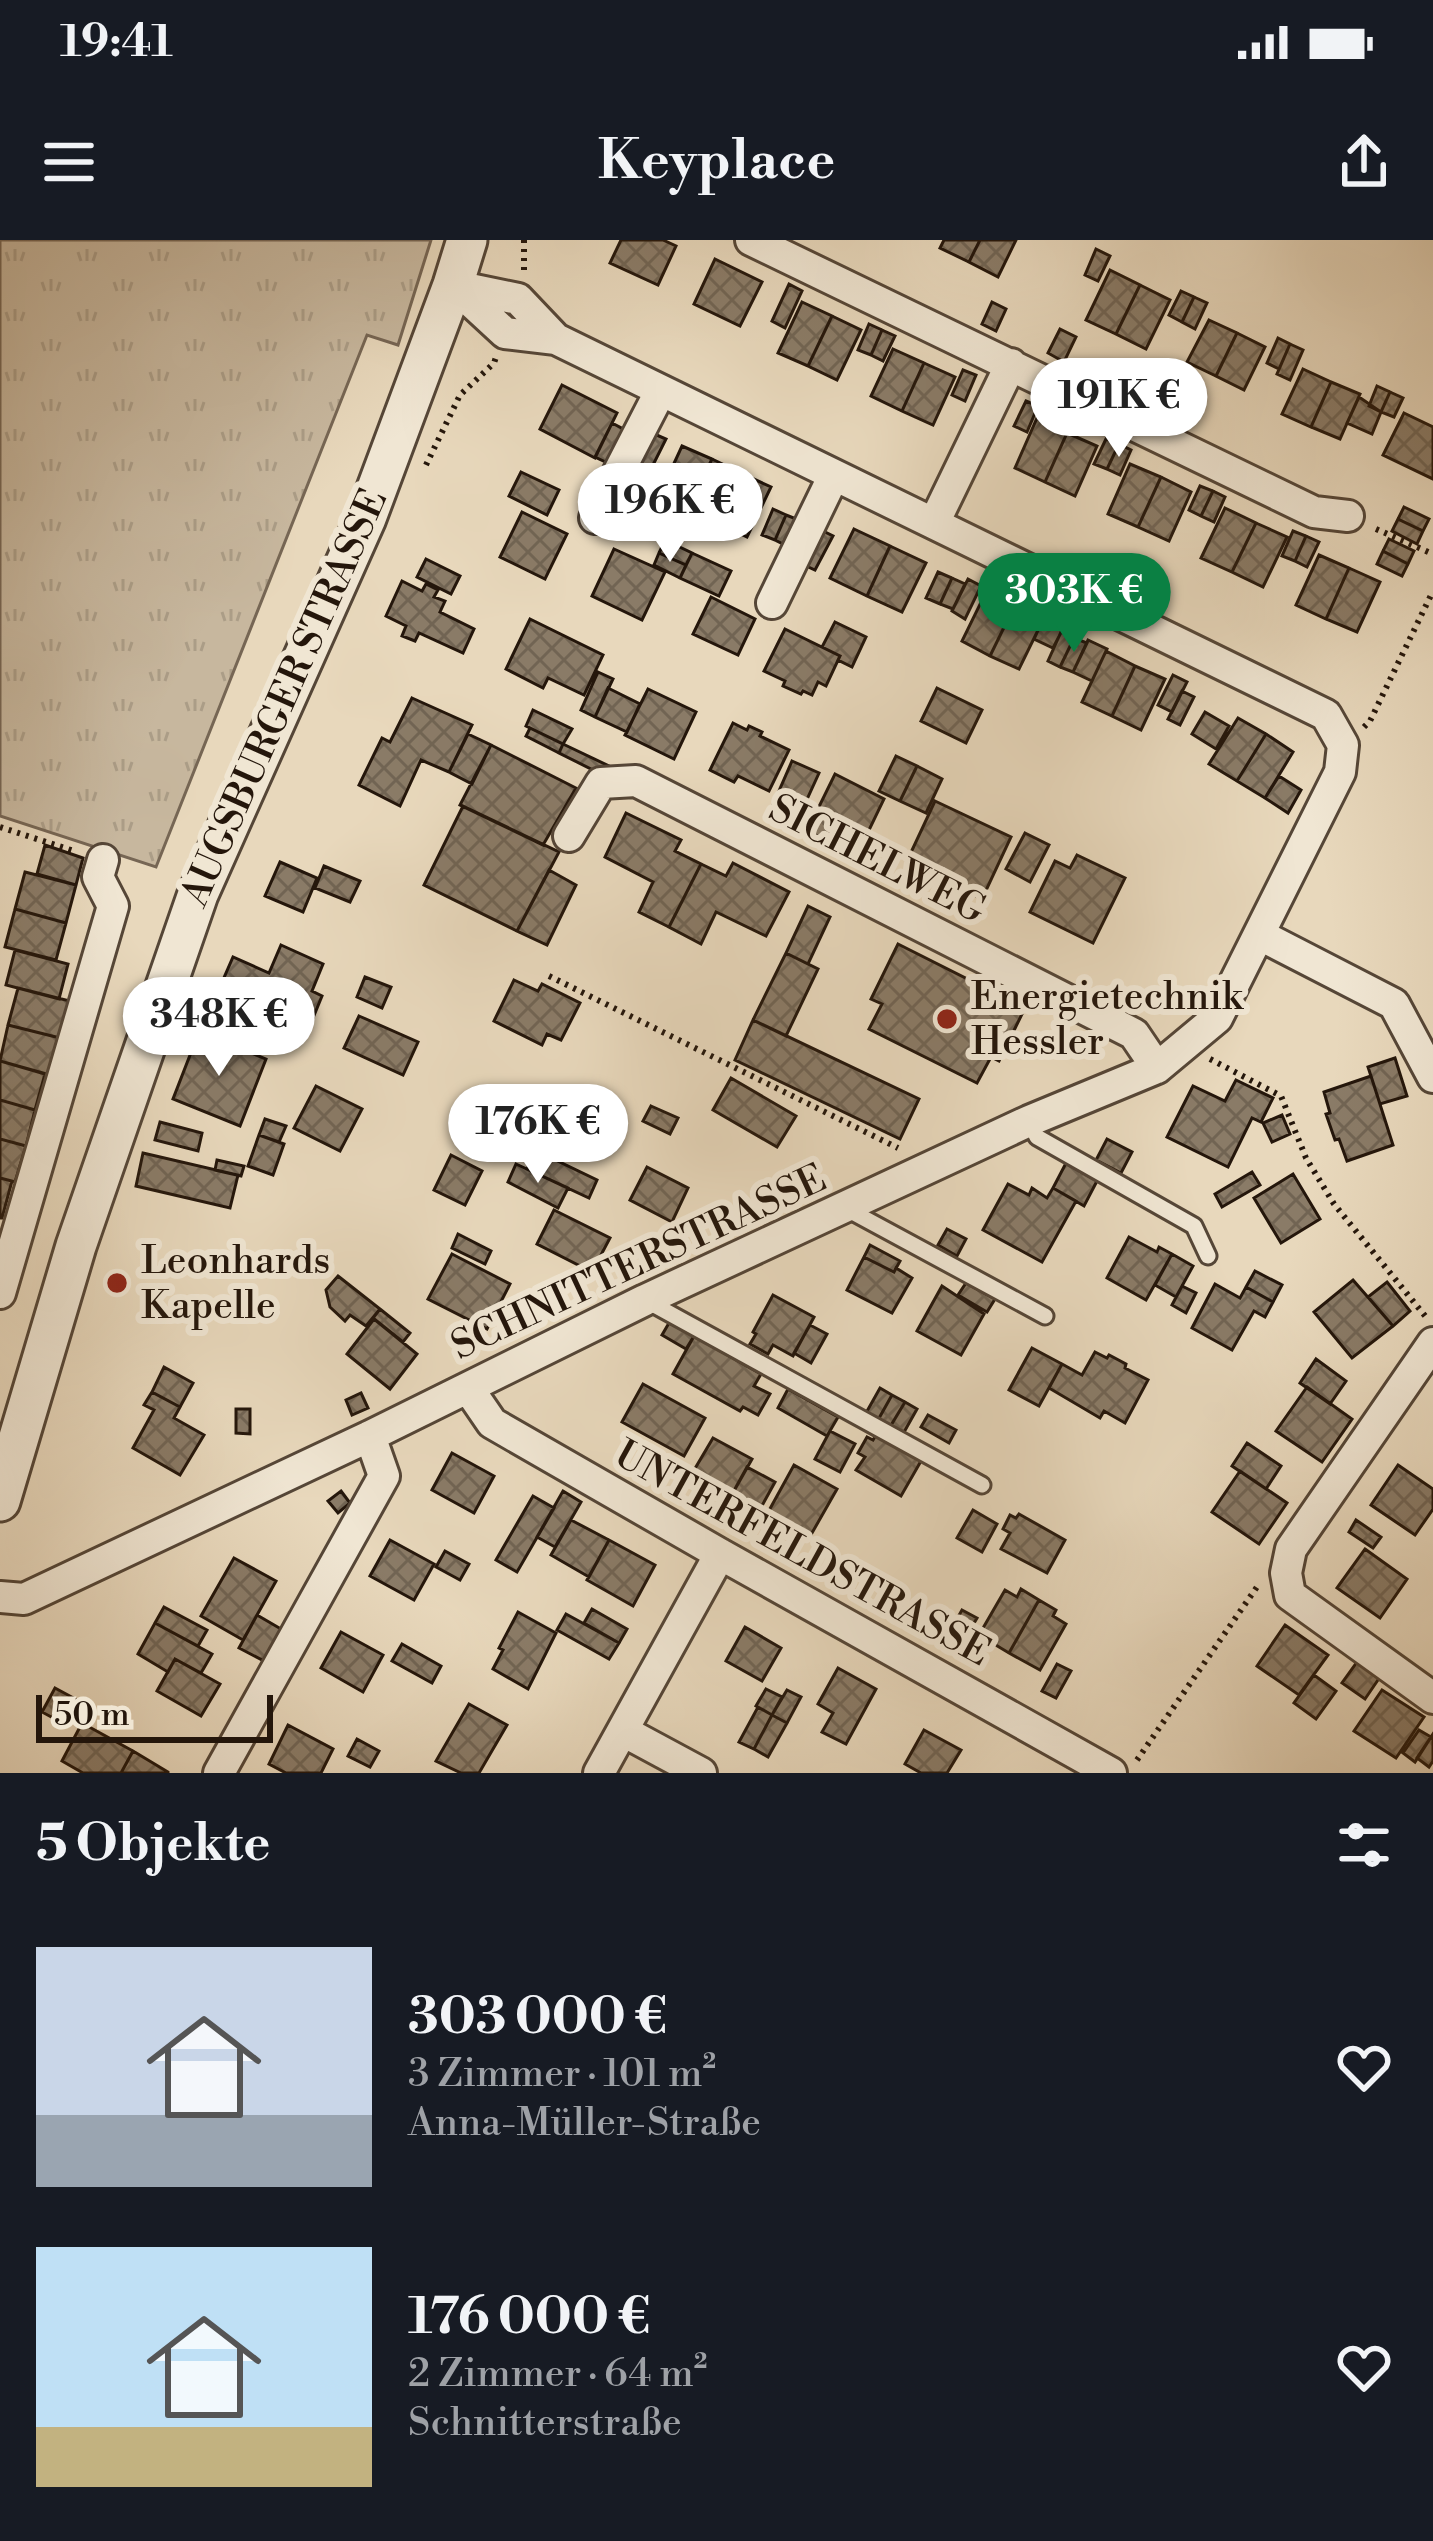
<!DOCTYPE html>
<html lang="de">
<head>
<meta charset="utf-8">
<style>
  body { margin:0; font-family:"Libre Bodoni",serif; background:#242831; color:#f1f3f6; height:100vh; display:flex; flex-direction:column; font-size:45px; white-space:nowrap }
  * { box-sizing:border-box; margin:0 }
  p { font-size:39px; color:#9ea1a6 }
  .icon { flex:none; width:66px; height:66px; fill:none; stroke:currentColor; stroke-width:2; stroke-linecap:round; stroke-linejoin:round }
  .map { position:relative; height:1533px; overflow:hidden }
  .drawer { display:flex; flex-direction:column; background:#171b24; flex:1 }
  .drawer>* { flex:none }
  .scale { position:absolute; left:36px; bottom:30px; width:237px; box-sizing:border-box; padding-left:12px; border:6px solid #24160b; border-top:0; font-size:33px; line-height:42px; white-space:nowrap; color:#24160b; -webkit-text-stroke:9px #f0e6d3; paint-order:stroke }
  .price { position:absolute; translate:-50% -102px; padding:0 27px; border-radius:42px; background:#fff; color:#222; font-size:39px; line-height:78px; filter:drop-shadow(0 3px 6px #0008) }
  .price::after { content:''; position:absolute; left:50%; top:72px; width:36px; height:27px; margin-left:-18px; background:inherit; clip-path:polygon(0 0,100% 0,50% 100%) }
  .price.on { background:#0b8043; color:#fff }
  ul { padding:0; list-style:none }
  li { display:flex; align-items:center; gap:36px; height:300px; padding:0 36px }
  li span { display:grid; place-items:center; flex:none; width:336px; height:240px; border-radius:0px; color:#555 }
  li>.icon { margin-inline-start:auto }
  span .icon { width:144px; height:144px; fill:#fffc; stroke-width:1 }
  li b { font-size:51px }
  h2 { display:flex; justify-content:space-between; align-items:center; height:144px; padding:0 36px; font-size:51px }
  .status { display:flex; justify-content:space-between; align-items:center; height:84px; padding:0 60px; background:#171b24; direction:ltr }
  .status svg { height:33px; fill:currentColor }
  header { display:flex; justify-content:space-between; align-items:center; height:156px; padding:0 36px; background:#171b24; font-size:54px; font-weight:700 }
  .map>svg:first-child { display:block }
  .grass { fill:url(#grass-tufts); stroke:#766654; stroke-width:3 }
  .building { fill:url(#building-cross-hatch); stroke:#24160b; stroke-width:3 }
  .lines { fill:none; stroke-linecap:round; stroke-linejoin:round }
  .service-casing { stroke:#554637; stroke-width:21 }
  .minor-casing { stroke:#554637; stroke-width:36 }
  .tertiary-casing { stroke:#554637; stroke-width:45 }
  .path { stroke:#24160b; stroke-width:6; stroke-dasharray:3 6; stroke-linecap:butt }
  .service { stroke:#f0e6d3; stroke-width:15 }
  .minor { stroke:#f0e6d3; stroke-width:30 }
  .tertiary { stroke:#f0e6d3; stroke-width:39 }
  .poi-dot { fill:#8f2418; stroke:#f0e6d3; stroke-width:4.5 }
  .labels { text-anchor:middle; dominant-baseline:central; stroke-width:12; stroke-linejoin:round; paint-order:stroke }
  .street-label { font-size:39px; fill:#24160b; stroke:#f0e6d3 }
  .poi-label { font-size:39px; fill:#24160b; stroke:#f0e6d3; text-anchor:start }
</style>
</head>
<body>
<div class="status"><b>19:41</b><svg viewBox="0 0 49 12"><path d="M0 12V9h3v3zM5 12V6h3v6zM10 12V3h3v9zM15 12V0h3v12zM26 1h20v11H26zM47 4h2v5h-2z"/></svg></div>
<header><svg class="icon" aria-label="menu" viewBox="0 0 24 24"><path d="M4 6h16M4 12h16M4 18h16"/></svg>Keyplace<svg class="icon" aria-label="share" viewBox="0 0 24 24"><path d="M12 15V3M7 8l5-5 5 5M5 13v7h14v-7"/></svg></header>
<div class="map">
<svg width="1433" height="1533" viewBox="0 0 1433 1533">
  <defs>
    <pattern id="grass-tufts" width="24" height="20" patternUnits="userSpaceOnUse" patternTransform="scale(3)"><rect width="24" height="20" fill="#c7b79e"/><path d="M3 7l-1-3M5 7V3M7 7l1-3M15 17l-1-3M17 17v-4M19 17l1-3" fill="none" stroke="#ab9d87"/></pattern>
    <pattern id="building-cross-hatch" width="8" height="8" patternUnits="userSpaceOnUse" patternTransform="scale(3)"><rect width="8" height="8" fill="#8a7b67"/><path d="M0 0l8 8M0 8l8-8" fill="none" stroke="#716453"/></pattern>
  </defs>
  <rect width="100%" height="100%" fill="#e8d8bc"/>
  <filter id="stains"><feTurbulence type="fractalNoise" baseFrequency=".00167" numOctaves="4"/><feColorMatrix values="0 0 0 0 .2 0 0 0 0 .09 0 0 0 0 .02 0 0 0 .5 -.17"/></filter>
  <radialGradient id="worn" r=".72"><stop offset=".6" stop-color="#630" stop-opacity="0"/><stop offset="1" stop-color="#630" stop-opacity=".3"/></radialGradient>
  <path class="grass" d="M0,0H431L398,105L367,95L156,627L0,576Z"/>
  <path class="building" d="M621,0H663L676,6L658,45L610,23Z
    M944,0H980L969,22L940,8Z
    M980,0H1016L998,37L969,22Z
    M1096,9L1110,16L1098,41L1085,35Z
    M715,19L762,42L740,86L694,64Z
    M1110,30L1140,45L1116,94L1086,80Z
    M789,44L802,51L785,88L772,81Z
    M1140,45L1170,60L1146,109L1116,94Z
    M1181,51L1194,57L1182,82L1169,75Z
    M1194,57L1207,63L1195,89L1182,82Z
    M802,62L832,76L808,126L778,113Z
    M992,62L1006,69L996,91L982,84Z
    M832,76L861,90L837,140L808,126Z
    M1209,80L1237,93L1216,136L1187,122Z
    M869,84L882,90L871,115L858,110Z
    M1060,89L1076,97L1064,122L1048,113Z
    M882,90L895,96L883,121L871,115Z
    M1237,93L1265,107L1244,150L1216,136Z
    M1278,98L1290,104L1279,129L1267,123Z
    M1290,104L1303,110L1290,140L1277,134Z
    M893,109L924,123L902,171L871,156Z
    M924,123L955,137L933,185L902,171Z
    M1303,129L1331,142L1311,187L1282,174Z
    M963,130L976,135L965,161L952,155Z
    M1331,142L1360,154L1340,199L1311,187Z
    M562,145L617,173L595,218L540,189Z
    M1377,146L1390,152L1381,172L1369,166Z
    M1390,152L1403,158L1394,177L1381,172Z
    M1359,157L1381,172L1372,194L1347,183Z
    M1026,161L1038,166L1027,192L1014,186Z
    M1404,173L1433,187V239L1383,215Z
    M1037,178L1067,193L1045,242L1015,228Z
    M612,183L629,192L612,225L595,217Z
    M652,193L666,199L649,233L636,227Z
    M1067,193L1097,206L1075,256L1045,242Z
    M1106,199L1119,204L1107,229L1094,224Z
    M1119,204L1131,210L1120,235L1107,229Z
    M682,206L712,219L688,269L659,256Z
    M712,219L741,233L718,283L688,269Z
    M1130,224L1161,237L1138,287L1108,274Z
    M521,232L559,250L547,275L509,256Z
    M741,233L771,247L747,297L718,283Z
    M1161,237L1191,252L1169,301L1138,287Z
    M1200,246L1213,251L1201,276L1189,270Z
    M1213,251L1225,257L1214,282L1201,276Z
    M1404,267L1429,279L1423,291L1398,279Z
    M1225,268L1256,283L1232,332L1201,318Z
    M773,269L786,275L775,300L762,295Z
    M522,272L567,294L545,339L500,317Z
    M786,275L799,280L787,306L775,300Z
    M1398,279L1423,291L1417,304L1392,291Z
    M1256,283L1287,297L1263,347L1232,332Z
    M819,289L833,296L815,330L802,324Z
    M854,289L890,306L867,356L830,338Z
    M1293,291L1306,296L1295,321L1282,316Z
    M1306,296L1319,302L1307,327L1295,321Z
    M1389,299L1414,311L1408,324L1383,311Z
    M665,300L692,313L686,325L659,313Z
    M890,306L926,323L902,372L867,356Z
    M614,309L665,332L642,380L592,356Z
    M1383,311L1408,324L1402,336L1377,324Z
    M659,313L686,325L680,338L654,325Z
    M692,313L731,331L719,356L680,338Z
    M1319,315L1349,328L1326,379L1296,365Z
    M426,319L460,336L451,354L417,337Z
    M1349,328L1380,342L1357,392L1326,379Z
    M938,332L952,338L940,364L926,358Z
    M952,338L965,344L953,369L940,364Z
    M968,339L981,346L965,379L952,371Z
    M402,341L422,351L426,344L438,350L434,357L445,361L440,372L474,389L463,413L419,393L415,401L402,396L406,386L386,376Z
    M986,352L1014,367L990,416L962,401Z
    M711,357L755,379L738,415L693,394Z
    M1014,367L1043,380L1019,429L990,416Z
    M1046,373L1066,383L1053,408L1034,399Z
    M530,379L603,415L584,455L548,438L543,448L506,429Z
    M835,382L866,397L852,427L838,420L840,416L822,407Z
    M785,389L840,416L826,446L818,442L812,455L803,451L801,454L783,446L785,441L764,431Z
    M1061,392L1074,398L1060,427L1048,421Z
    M1074,398L1087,403L1073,432L1060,427Z
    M1088,400L1107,409L1092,441L1073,432Z
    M1106,411L1135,426L1112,476L1082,462Z
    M1135,426L1165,439L1141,490L1112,476Z
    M598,432L613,439L595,477L581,470Z
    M1173,435L1187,442L1172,472L1158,465Z
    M608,448L640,464L627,492L595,477Z
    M937,448L982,470L966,503L921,481Z
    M648,449L696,472L674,519L625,495Z
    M1182,451L1194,457L1180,485L1168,479Z
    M412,458L472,485L449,532L421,520L400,566L359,545L382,498L390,502Z
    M533,470L572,489L563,504L526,486Z
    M1205,472L1229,486L1216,509L1192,494Z
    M1238,478L1266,494L1237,541L1209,524Z
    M733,483L747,490L749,486L762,492L760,496L789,510L769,551L738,536L734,542L710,530Z
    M530,488L563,504L559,513L526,496Z
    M468,494L491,505L472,544L449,532Z
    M1266,494L1293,512L1265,558L1237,541Z
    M563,504L607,525L595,531L559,513Z
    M491,505L576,548L543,605L460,565Z
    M896,516L917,526L900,561L879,551Z
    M792,521L819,533L798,579L772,567Z
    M917,526L942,539L926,573L900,561Z
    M835,534L884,559L857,615L807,591Z
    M1279,536L1301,550L1288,573L1265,558Z
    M935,561L1011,597L982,659L906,623Z
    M463,566L559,612L517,691L424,645Z
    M626,573L681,600L675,611L701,624L669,687L639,672L653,642L605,617Z
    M1025,593L1049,605L1030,642L1006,629Z
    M45,605L83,618L76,645L37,634Z
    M1077,615L1125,638L1093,703L1030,672L1055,621L1070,628Z
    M280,622L317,638L303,672L265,656Z
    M733,623L789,652L766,696L716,672L701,704L669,687L701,624L726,636Z
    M324,626L360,641L350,662L315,648Z
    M549,630L576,645L547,705L517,691Z
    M25,632L76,645L66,683L15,669Z
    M808,666L830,677L808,724L786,713Z
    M15,669L66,683L56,720L5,707Z
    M898,704L1025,768L999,821L991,817L977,843L869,789L882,764L871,759Z
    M281,705L323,724L312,751L322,756L306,795L216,756L233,717L269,733Z
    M15,710L68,724L59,759L6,745Z
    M786,713L818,729L786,796L753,780Z
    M365,737L391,747L382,768L357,757Z
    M514,740L538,751L542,744L580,763L561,800L547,794L542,805L494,781Z
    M18,748L70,761L60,798L8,785Z
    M359,776L418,802L403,835L344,808Z
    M753,780L919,859L900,899L735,820Z
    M8,785L60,798L50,835L0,821Z
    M199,792L266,819L240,886L173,859Z
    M1395,818L1407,856L1380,864L1368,827Z
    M0,821L45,834L35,870L0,860Z
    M1371,836L1393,905L1347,921L1339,899L1335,900L1326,874L1330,873L1324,852Z
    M731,838L796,876L777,907L713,870Z
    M1236,840L1273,858L1261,882L1252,878L1228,927L1167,897L1193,846L1225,861Z
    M316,846L362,869L340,911L294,888Z
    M0,860L35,870L26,906L0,899Z
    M544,862L575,876L562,905L530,890Z
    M651,866L678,878L670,894L643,881Z
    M1282,875L1290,894L1272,902L1263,883Z
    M265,879L286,886L279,902L259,895Z
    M160,882L202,893L198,911L155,900Z
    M530,890L550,900L541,918L522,908Z
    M259,895L284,904L273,935L248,926Z
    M0,899L26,906L15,942L0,938Z
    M1107,899L1132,912L1121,933L1096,920Z
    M143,913L238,935L230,968L136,946Z
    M535,914L541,918L543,914L597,940L589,958L527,929Z
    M451,915L482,931L465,965L434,950Z
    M217,920L244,926L241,936L215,930Z
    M1066,923L1097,941L1084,966L1053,948Z
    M516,924L568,948L558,968L508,942Z
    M647,927L688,948L672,982L630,960Z
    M1252,932L1260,945L1222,967L1215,954Z
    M1293,934L1320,979L1281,1003L1254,958Z
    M0,938L12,941L2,978H0Z
    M1008,944L1029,955L1032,948L1047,958L1053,948L1076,961L1042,1022L983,990Z
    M554,970L610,998L592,1032L537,1004Z
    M947,989L966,999L957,1016L938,1005Z
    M458,994L491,1011L485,1024L452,1008Z
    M1129,997L1157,1012L1159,1007L1172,1014L1146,1060L1107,1038Z
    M870,1005L900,1021L894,1032L864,1017Z
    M452,1014L510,1044L487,1089L428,1059Z
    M1172,1014L1193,1026L1176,1057L1155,1045Z
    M864,1017L894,1032L896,1028L912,1038L892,1073L847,1050Z
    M1255,1031L1282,1045L1273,1062L1246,1047Z
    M338,1036L380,1069L366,1086L350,1075L345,1081L330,1067L326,1050Z
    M1353,1040L1393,1086L1352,1118L1314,1072Z
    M1387,1042L1410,1071L1393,1086L1368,1057Z
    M966,1043L995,1059L987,1072L958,1055Z
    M1215,1044L1240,1058L1246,1047L1273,1062L1265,1077L1254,1071L1232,1110L1192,1088Z
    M942,1046L984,1074L961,1115L917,1091Z
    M1182,1046L1196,1053L1186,1073L1172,1065Z
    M773,1055L814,1077L793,1116L773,1105L768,1114L750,1104L756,1094L753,1092Z
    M380,1069L410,1093L403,1102L373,1078Z
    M374,1079L417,1114L390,1149L347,1114Z
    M669,1083L694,1096L686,1109L662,1095Z
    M810,1085L827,1094L811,1123L794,1113Z
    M694,1096L761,1134L754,1146L770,1154L758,1175L743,1167L740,1171L673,1134Z
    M1032,1108L1062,1124L1039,1166L1009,1150Z
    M1095,1112L1107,1118L1109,1115L1126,1124L1125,1128L1148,1140L1125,1183L1104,1171L1100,1178L1049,1148L1062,1124L1082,1135Z
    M1316,1119L1346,1141L1330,1164L1300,1143Z
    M164,1127L193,1143L180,1167L152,1152Z
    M643,1144L705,1178L684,1216L622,1182Z
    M1307,1147L1352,1179L1322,1222L1276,1191Z
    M880,1148L892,1155L878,1180L866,1173Z
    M788,1149L838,1177L827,1196L778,1168Z
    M152,1152L180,1167L174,1178L204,1195L180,1235L133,1208L154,1170L144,1165Z
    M361,1153L368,1168L352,1175L346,1160Z
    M892,1155L905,1162L890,1187L878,1180Z
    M905,1162L917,1169L903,1194L890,1187Z
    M236,1169H250V1194L236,1193Z
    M928,1175L956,1190L949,1203L921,1187Z
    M830,1191L855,1204L840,1232L815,1219Z
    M876,1195L921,1221L901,1256L856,1230L865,1217L858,1213L867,1197L873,1200Z
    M713,1198L752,1219L730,1258L690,1237Z
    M1247,1203L1281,1226L1266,1249L1232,1226Z
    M452,1213L494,1236L474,1273L432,1250Z
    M794,1225L837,1249L808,1300L766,1276Z
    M1398,1225L1433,1249V1269L1415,1295L1371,1265Z
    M747,1227L775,1242L758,1273L730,1258Z
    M1240,1231L1287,1263L1259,1304L1212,1272Z
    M341,1251L350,1263L338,1273L328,1261Z
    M563,1251L581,1262L555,1307L537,1297Z
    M533,1256L554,1268L517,1332L496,1320Z
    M973,1270L997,1284L982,1312L957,1298Z
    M1019,1274L1065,1300L1047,1333L1001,1309L1010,1293L1003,1289L1010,1275L1016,1278Z
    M571,1280L609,1300L589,1337L551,1315Z
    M1356,1280L1381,1297L1373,1308L1349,1292Z
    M390,1300L434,1324L414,1360L370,1336Z
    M609,1300L655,1325L633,1366L587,1340Z
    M1365,1309L1407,1339L1380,1378L1337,1348Z
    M445,1311L469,1324L460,1340L436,1327Z
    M234,1318L276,1341L243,1400L201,1376Z
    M1021,1349L1039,1360L1009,1413L979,1395L1005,1350L1017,1357Z
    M1039,1360L1056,1370L1053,1376L1066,1384L1040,1430L1009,1413Z
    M164,1367L207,1390L198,1406L155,1383Z
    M592,1369L627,1389L619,1403L584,1383Z
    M962,1370L977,1378L961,1405L946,1398Z
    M518,1372L556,1393L528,1449L493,1429L503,1410L499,1408Z
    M566,1374L619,1403L609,1419L557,1390Z
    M257,1375L281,1389L264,1421L239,1408Z
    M155,1383L212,1414L201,1433L175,1419L168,1432L138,1414Z
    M1285,1385L1328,1415L1299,1455L1257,1426Z
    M745,1387L781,1408L762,1441L726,1421Z
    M341,1392L383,1415L363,1452L321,1428Z
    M402,1404L441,1426L432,1443L392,1421Z
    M175,1419L220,1444L201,1476L157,1451Z
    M1357,1422L1380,1437L1365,1459L1342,1443Z
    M1057,1424L1071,1431L1056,1458L1042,1451Z
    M838,1428L876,1449L846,1504L822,1492L833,1473L818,1464Z
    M1314,1435L1336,1451L1316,1479L1294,1463Z
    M55,1448L81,1462L68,1486L42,1472Z
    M766,1449L782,1457L772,1475L756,1466Z
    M787,1450L801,1457L787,1483L772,1475Z
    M1382,1450L1424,1477L1396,1518L1354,1491Z
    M469,1464L507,1485L479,1533H461L436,1521Z
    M758,1467L772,1475L754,1509L739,1502Z
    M772,1475L787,1483L768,1517L754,1509Z
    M82,1483L133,1511L121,1533H83L62,1521Z
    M288,1485L333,1509L321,1533H286L269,1524Z
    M924,1490L961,1510L947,1533H921L905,1524Z
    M1419,1490L1431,1497L1415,1522L1403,1513Z
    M1433,1494V1521L1429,1527L1417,1518Z
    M357,1499L379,1511L370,1527L348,1516Z
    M133,1511L168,1532V1533H121Z"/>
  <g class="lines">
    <g class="service-casing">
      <path id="service" d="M1029,881L1037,897L1194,986L1208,1016
        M845,968L1045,1076
        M647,1061L982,1245"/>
    </g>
    <g class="minor-casing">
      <path id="minor" d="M751,0L1314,272L1348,276
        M455,46L518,59L556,99
        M595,278L660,152
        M934,283L1011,124
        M772,363L834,235
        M569,596L601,543L636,541L1134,794L1157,828
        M1260,695L1394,764L1433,837
        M0,1053L113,666L98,637L103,620
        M1433,1103L1291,1309L1286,1333L1290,1355L1433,1458
        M468,1148L492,1183L720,1314L1111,1533
        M0,1357L24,1359L370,1196L645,1060L1029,881L1157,828L1217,778L1340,532L1343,505L1326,475L556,99L505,93L453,45
        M623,1491L701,1533
        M219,1533L384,1236L370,1196
        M599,1533L720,1314"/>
    </g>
    <g class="tertiary-casing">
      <path id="tertiary" d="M0,1261L76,1006L198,654L366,278L453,45L467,0"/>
    </g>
    <path class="path" d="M524,0V31
      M426,225L460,155L494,123L496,117
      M1376,289L1433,314
      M1364,487L1370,481L1433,351
      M0,587L77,612
      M549,736L898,908
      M1210,819L1281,856L1306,918L1334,964L1426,1077
      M1137,1520L1259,1344"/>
    <use href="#service" class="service"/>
    <use href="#minor" class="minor"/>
    <use href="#tertiary" class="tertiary"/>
  </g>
  <g class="poi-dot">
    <circle cx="947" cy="779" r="12"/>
    <circle cx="117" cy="1043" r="12"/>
  </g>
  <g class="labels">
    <g class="street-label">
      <text transform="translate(285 458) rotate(-66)">AUGSBURGER STRASSE</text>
      <text transform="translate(877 620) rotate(27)">SICHELWEG</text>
      <text transform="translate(639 1023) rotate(-25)">SCHNITTERSTRASSE</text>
      <text transform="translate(802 1314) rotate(29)">UNTERFELDSTRASSE</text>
    </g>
    <g class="poi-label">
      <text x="971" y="757">Energietechnik<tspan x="971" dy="45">Hessler</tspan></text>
      <text x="141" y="1021">Leonhards<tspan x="141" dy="45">Kapelle</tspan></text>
    </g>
  </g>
  <rect width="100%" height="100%" filter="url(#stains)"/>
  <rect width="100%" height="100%" fill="url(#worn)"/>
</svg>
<div class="scale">50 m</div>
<b class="price" style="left:1119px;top:220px">191K €</b>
<b class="price" style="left:670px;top:325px">196K €</b>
<b class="price on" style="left:1074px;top:415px">303K €</b>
<b class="price" style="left:219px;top:839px">348K €</b>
<b class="price" style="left:538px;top:946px">176K €</b>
</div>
<section class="drawer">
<h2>5 Objekte<svg class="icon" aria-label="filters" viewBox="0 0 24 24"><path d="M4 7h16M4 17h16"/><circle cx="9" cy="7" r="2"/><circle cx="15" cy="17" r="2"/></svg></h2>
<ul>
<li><span style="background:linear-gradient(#c9d6e8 70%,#9aa5b1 0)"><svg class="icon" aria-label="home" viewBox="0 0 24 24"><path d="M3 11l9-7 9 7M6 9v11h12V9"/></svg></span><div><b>303 000 €</b><p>3 Zimmer · 101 m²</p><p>Anna-Müller-Straße</p></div><svg class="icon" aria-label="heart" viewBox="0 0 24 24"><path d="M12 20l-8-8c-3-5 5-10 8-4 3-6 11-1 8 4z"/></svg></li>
<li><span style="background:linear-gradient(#bfe0f5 75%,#c2b280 0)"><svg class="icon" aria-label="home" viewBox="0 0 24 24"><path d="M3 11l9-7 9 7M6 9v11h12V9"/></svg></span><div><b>176 000 €</b><p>2 Zimmer · 64 m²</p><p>Schnitterstraße</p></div><svg class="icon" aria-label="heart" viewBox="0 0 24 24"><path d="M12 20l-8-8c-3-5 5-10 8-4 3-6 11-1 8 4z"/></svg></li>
</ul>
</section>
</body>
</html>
